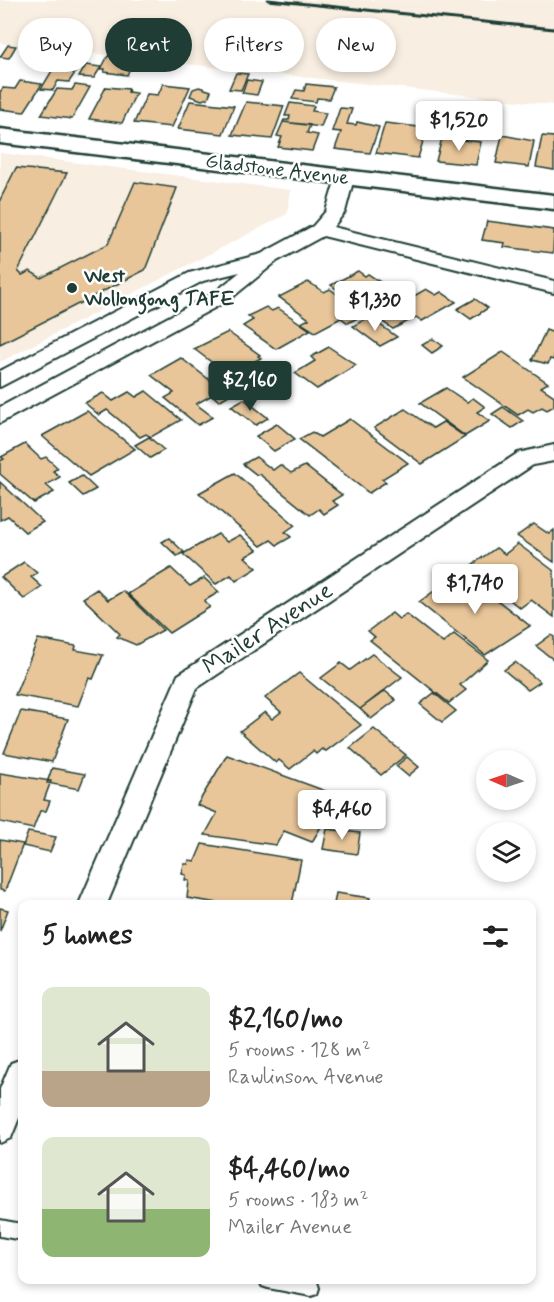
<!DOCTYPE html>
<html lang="en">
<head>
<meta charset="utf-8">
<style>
  body { margin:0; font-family:Mynerve,sans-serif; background:#f6f6f6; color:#222; height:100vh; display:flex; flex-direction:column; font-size:22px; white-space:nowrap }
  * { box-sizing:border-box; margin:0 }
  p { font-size:20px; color:#767676 }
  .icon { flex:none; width:33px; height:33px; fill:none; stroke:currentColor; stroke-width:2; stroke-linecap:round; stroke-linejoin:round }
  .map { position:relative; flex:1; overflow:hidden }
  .panel { position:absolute; left:18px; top:900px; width:518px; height:384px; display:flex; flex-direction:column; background:#fff; border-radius:12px; box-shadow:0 3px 9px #0003 }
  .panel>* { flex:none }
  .banner { position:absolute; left:18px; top:18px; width:519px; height:54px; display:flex; gap:12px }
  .needle { width:39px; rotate:272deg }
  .fabs { position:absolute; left:476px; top:750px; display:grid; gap:12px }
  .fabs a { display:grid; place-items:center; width:60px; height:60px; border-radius:50%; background:#fff; box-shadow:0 3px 9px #0003; font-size:30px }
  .price { position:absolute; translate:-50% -51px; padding:0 14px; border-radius:6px; background:#fff; color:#222; font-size:20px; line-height:39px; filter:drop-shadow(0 2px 3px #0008) }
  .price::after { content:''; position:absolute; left:50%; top:36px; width:18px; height:14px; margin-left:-9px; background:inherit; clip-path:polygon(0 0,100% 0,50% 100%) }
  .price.selected { background:#1f3d34; color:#fff }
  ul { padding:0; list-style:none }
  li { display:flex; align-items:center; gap:18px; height:150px; padding:0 24px }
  li span { display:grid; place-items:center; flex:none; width:168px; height:120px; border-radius:12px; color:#555 }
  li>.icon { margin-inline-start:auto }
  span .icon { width:72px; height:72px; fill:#fffc; stroke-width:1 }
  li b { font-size:26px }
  h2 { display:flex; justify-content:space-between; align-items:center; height:72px; padding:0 24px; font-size:26px }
  .chip { padding:0 21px; border-radius:27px; background:#fff; box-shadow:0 3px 9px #0003; font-size:21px; line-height:54px }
  .chip.selected { background:#1f3d34; color:#fff }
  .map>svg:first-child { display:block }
  .built { fill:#f8eee1 }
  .building { fill:#e9c69a; stroke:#1f3d34; stroke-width:1.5 }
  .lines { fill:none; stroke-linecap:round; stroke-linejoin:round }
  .service-casing { stroke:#1f3d34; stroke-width:4 }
  .minor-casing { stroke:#1f3d34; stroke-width:4 }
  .secondary-casing { stroke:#1f3d34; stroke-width:5 }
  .service { fill:#fff; fill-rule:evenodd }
  .minor { fill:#fff; fill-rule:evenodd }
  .secondary { fill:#fff; fill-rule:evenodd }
  .rail { stroke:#1f3d34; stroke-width:3 }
  .poi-dot { fill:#1f3d34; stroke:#fff; stroke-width:2 }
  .labels { text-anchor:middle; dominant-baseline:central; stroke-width:5; stroke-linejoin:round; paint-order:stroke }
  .far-street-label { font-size:20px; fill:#1f3d34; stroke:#fff }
  .far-poi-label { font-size:20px; font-weight:bold; fill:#1f3d34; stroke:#fff; text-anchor:start }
  .street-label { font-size:24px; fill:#1f3d34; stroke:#fff }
</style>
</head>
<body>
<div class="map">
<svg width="554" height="1302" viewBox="0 0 554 1302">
  <rect width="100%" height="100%" fill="#fff"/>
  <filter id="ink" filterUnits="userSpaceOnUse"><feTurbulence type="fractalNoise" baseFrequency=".0167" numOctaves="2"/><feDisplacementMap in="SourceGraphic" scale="12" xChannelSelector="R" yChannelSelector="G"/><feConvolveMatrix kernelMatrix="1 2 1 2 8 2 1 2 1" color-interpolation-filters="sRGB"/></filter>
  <g filter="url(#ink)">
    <path class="built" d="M0,0H554V105L0,43Z
      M0,153L291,190L287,214L0,362Z"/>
    <path class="building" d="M8,45L16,46L9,58L0,57Z
      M40,50L54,52L47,62L33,61Z
      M62,54L84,57L82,61L71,60L64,71L75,73L69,82L58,81L53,90L41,89Z
      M108,56L134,59L127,75L104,72L105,69H101Z
      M86,65L101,67L94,78L79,77Z
      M236,73L248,74L241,90L229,89Z
      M247,80L262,82L257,95L242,93Z
      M20,81L42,84L24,112L0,109V92L3,88L15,89Z
      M163,84L190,87L172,127L134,123L147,94L158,95Z
      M306,84L334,87L329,99L317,98L316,102L292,99L296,90L304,91Z
      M75,85L90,87L72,119L41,115L57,89L72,90Z
      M106,87L129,89L128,92L136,93L122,123L89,119Z
      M199,87L211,91L208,98L202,100L190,96L193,89Z
      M190,101L234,106L223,134L178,129Z
      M246,102L284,106L272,139L232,135Z
      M290,103L314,106L312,111L326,113L321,127L283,122L284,120H289L290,116H285Z
      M340,108L352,109L347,124L356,125L357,122L379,127L370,153L335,149L341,132L332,131Z
      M426,113L438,114L435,124L423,123Z
      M283,122L310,125L307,133L318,135L312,151L278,147L282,137L277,136Z
      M385,123L427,128L418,158L376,153Z
      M502,135L534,141L529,167L496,163Z
      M542,136L554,137V170L536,167Z
      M442,138L481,142L476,165L436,161Z
      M16,168L67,173L18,271L22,275L30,271L41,278L108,244L135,182L177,188L145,270L0,344V200Z
      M487,221L554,230L553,253L504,247L505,243L482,240Z
      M358,271L365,276L368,274L407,300L426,289L436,295L441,292L456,302L422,321L416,317L393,329L331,285Z
      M308,282L324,292L330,289L365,314L348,323L341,318L315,332L301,323L309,319L279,297Z
      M475,299L488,308L471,319L457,309Z
      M266,307L272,311L278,308L310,330L276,349L243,326L253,320L248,316Z
      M369,317L397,337L380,346L353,326Z
      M546,330L554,333V360L550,359L548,364L532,360Z
      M228,332L260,355L258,356L261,358L253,362L255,363L244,370L238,366L226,373L194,349Z
      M433,339L443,346L432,353L422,345Z
      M329,347L356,365L317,389L295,373L315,361L311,357Z
      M503,352L548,383L541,387L554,396V406L547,410L542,407L533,412L528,409L518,415L463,377Z
      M181,358L229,395L219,401L212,395L196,404L213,417L198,425L165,398L174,393L151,375Z
      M234,375L252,389L239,396L222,382Z
      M446,388L467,402L473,398L485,407L477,412L490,421L465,436L420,403Z
      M146,391L181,420L151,437L146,434L140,437L107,410L99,415L85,403L103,393L113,401L129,392L136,397Z
      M244,399L268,418L256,425L231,406Z
      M503,407L523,421L512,428L492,414Z
      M405,409L433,428L443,422L465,437L422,464L374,428Z
      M87,411L135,449L89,476L42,436Z
      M350,419L408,463L382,479L386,482L369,493L299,439L312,432L320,437Z
      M277,424L295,439L274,451L256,436Z
      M149,437L164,450L150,458L135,445Z
      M25,444L41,459L46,457L58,468L53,471L60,477L46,485L54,492L34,503L0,474V461L4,459L1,457Z
      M256,457L273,470L280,465L291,473L305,466L342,495L332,501L338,505L324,514L319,509L310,515L259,474L257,475L243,464Z
      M235,473L295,525L285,532L291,537L277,545L271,540L261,546L199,493Z
      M82,476L96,489L83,496L69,483Z
      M0,482L43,522L25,532L8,516L0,520Z
      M534,524L549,534L554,530V562L517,536Z
      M218,534L227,542L240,535L257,550L245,557L257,568L236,581L231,575L216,584L183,554Z
      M169,538L184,552L177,556L162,542Z
      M518,544L554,571V617L531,600L520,608L469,567L496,548L505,554Z
      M24,562L37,573L31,577L42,587L24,599L1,577Z
      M171,568L190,586L204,578L219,592L204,601L210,607L169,633L128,594Z
      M472,580L530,626L485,655L419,602L444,584L448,588L455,583L461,588Z
      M97,589L108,600L123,591L163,630L136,645L117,637L120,634L83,598Z
      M392,613L399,619L406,614L443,643L454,634L488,660L460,685L466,690L449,703L370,640L375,637L368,631Z
      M551,635L554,637V660L536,646Z
      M38,639L76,646L75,650L103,655L93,679L89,678L78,706L15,695Z
      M372,654L402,677L360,709L321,678L341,663L350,670Z
      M515,662L540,682L528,690L504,670Z
      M299,673L361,725L326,751L322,749L316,754L313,751L290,769L279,760L276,763L240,731L265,712L272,719L281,712L265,698Z
      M385,691L396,700L371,719L360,709Z
      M434,693L456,711L442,722L420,704Z
      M21,711L68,719L52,762L4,753Z
      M374,729L406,755L381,775L350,748Z
      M227,755L339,796L312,842L284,831L276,845L205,835L217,813L197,805Z
      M407,757L419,767L408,776L396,766Z
      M52,768L85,774L79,789L47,783Z
      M0,773L51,781L44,800L50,801L46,811H40L33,829L0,822Z
      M327,829L360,833L357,854L323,849Z
      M28,832L56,837L50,852L23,846Z
      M0,840L23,844L5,891L0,890Z
      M202,844L301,860L292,904H224L187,898L189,881L185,880L186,875L182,874L184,864H188L189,860L195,861Z
      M336,893L370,898L369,904H334Z
      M0,908L8,910L0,931Z"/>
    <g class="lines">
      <g class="service-casing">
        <path id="service" d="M0,1220L22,1224V1240L0,1236Z
          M260,1280H309L317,1282L319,1288L317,1294L311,1296L268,1288L262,1286Z"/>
      </g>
      <g class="minor-casing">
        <path id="minor" d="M345,172L352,174L354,178L345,212L333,227L554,281V293L323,236L277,261L229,300L0,423V407L215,292L240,272L203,281L0,387V371L189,273L261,254L313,226L326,211L336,178L338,174Z
          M554,445V461L533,465L197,688L107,904H79L178,675L518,453Z
          M22,1059V1111L11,1138L0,1143V1089L11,1063Z"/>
      </g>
      <g class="secondary-casing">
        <path id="secondary" d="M0,129L554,195V209L0,143Z"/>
      </g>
      <use href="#service" class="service"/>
      <use href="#minor" class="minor"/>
      <use href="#secondary" class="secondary"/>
      <path class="rail" d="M268,0L554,29"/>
    </g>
  </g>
  <circle class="poi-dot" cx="72" cy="288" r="6"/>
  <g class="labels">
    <g class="far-street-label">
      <text transform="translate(277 170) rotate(7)">Gladstone Avenue</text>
    </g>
    <g class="far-poi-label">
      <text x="84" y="276">West<tspan x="84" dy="23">Wollongong TAFE</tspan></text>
    </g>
    <g class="street-label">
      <text transform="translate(268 629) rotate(-33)">Mailer Avenue</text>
    </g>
  </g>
</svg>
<div class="fabs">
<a><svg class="needle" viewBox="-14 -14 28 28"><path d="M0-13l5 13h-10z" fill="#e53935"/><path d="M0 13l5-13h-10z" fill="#767676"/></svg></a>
<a><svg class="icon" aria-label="layers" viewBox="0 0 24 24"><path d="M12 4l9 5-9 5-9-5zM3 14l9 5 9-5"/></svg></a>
</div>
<b class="price" style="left:459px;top:152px">$1,520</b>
<b class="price" style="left:375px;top:332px">$1,330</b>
<b class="price selected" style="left:250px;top:412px">$2,160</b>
<b class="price" style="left:475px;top:615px">$1,740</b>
<b class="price" style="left:342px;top:841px">$4,460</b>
<div class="banner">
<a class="chip">Buy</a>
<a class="chip selected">Rent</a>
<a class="chip">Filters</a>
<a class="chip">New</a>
</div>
<section class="panel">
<h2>5 homes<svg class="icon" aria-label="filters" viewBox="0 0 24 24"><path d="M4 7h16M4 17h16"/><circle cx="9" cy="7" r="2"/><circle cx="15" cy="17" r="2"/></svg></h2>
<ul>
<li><span style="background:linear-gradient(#dfe7d0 70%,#b9a48a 0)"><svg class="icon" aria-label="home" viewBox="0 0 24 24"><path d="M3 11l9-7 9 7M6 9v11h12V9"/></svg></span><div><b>$2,160/mo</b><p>5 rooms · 128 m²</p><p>Rawlinson Avenue</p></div></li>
<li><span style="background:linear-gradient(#dfe7d0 60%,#8fb573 0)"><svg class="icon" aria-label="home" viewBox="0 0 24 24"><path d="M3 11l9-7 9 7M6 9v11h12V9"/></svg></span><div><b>$4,460/mo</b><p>5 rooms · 183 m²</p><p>Mailer Avenue</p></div></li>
</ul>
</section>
</div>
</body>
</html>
